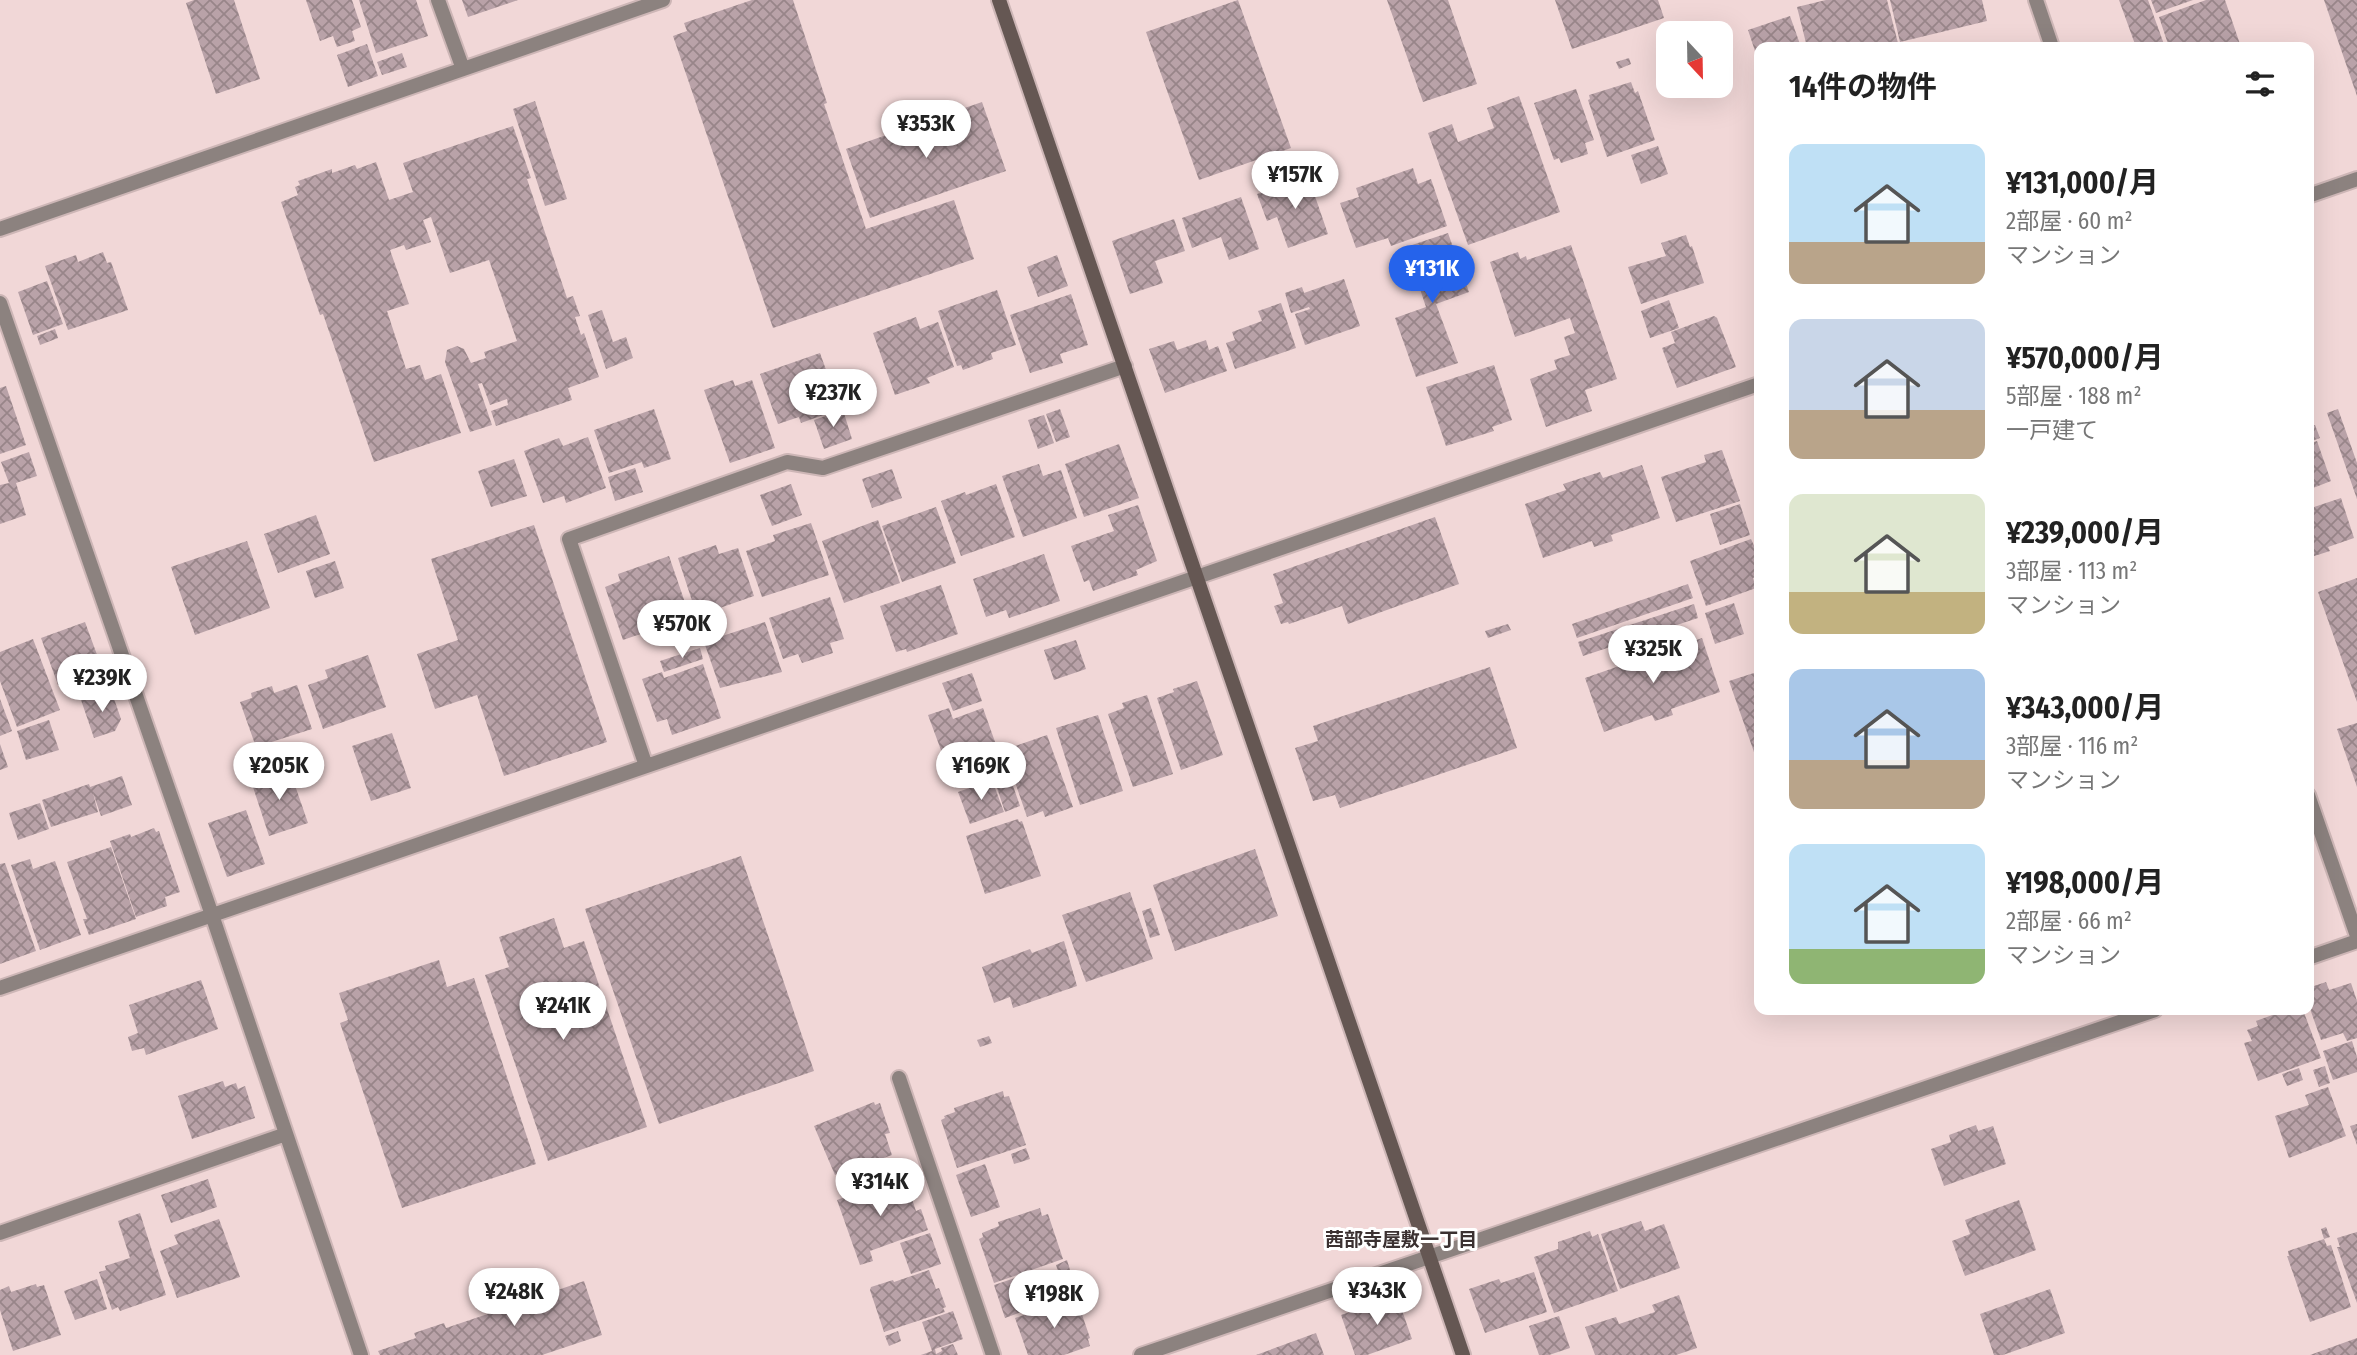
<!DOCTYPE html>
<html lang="ja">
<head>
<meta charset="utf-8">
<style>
  body { margin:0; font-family:"Fira Sans Condensed","Noto Sans JP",sans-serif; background:#f2f2f2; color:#222; height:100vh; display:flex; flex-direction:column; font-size:26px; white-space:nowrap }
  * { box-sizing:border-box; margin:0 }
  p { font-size:23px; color:#767676 }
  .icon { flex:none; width:38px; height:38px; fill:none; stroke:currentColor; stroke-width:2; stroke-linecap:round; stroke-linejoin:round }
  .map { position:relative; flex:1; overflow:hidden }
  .panel { position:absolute; left:1754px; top:42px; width:560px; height:973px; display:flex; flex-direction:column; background:#fff; border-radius:14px; box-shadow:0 7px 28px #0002 }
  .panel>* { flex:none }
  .needle { width:46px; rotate:158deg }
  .fabs { position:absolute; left:1656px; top:21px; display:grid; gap:14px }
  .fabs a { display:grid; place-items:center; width:77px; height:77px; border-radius:14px; background:#fff; box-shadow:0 7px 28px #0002; font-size:35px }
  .price { position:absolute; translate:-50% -60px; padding:0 16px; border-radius:24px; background:#fff; color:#222; font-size:23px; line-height:46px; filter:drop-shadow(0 2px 4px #0008) }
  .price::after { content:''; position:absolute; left:50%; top:42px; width:21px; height:16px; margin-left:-10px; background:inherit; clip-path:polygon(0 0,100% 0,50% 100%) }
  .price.active { background:#2563eb; color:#fff }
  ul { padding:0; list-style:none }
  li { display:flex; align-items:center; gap:21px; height:175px; padding:0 35px }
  li span { display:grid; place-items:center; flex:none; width:196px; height:140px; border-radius:14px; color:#555 }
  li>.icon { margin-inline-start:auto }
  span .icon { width:84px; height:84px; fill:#fffc; stroke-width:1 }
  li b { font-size:30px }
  h2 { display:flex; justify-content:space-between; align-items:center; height:84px; padding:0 35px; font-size:30px }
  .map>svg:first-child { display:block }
  .building { fill:url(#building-cross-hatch) }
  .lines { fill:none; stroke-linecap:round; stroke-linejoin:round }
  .street-casing { stroke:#cdb6b6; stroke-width:18 }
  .secondary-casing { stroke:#cdb6b6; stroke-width:18 }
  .street { stroke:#8c827f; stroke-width:14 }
  .secondary { stroke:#655753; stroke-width:14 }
  .labels { text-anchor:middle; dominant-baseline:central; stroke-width:6; stroke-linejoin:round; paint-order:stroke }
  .neighbourhood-label { font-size:19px; font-weight:bold; fill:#3b3131; stroke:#fff }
</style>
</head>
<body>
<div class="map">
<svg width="2357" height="1355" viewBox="0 0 2357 1355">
  <defs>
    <pattern id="building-cross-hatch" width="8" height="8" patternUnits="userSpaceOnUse" patternTransform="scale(1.75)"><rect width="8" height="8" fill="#b9a2a8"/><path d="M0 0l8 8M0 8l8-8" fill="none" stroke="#988589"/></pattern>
  </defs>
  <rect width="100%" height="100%" fill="#f1d7d7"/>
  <path class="building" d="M194,0H234L260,79L216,94L186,3Z
    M306,0H352L361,27L352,31L355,41L337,47L333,36L320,41Z
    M359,0H416L428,36L376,53Z
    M462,0H518L468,17Z
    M752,0H793L827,103L824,104L866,229L954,200L974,259L773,328L673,36L687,31L684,23Z
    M1238,0L1291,148L1199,180L1146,32Z
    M1387,0H1448L1477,84L1423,102Z
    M1555,0H1658L1664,18L1572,49Z
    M1826,0H1887L1899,47H1807L1797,7Z
    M1890,0H1982L1987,21L1900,42Z
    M2119,0H2148L2165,47H2136Z
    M2151,0H2193L2156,13Z
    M2206,0H2225L2241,47H2169L2159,17Z
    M2324,0H2357V96Z
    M1790,16L1801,47H1759L1758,60L1748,30Z
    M367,44L378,76L348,87L337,55Z
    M402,53L407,67L382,75L377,62Z
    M1629,58L1631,64L1619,69L1616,62Z
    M1631,82L1635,93L1638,91L1655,140L1607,157L1588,100L1590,99L1589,95Z
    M1576,89L1594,140L1585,143L1588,154L1561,163L1559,158L1554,160L1534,103Z
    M1519,96L1560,212L1468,245L1428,133L1452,124L1458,142L1494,128L1487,108Z
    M535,101L567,199L545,206L513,109Z
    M982,102L1006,171L870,218L846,149Z
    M513,126L531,178L527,179L567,298L573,296L580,316L575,317L581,335L584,333L599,377L568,388L572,400L496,426L491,411L508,405L507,399L490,405L482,383L478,384L492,425L470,432L445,362L447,350L457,346L464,349L471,363L486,358L484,352L517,341L489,260L450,273L431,217L423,220L431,242L406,250L404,245L390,250L409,304L387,311L406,369L420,365L425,380L441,374L461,433L374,462L323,314L320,315L281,202L298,195L295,187L300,185L298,181L332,169V173L355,165L357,169L376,162L389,200L413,192L403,163Z
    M1658,146L1668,174L1641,184L1631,155Z
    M1413,168L1418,184L1431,179L1447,226L1391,246L1388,238L1356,248L1340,203L1359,197L1356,188Z
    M1308,176L1328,234L1288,248L1277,217L1267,221L1257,194Z
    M1241,197L1259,249L1229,260L1221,237L1192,248L1182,218Z
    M1174,219L1185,251L1155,261L1163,283L1130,294L1112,241Z
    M1448,233L1469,292L1436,304L1458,363L1416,377L1395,318L1426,307L1406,247Z
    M1686,235L1690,247L1692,246L1704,283L1641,304L1628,267L1666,256L1661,243Z
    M1571,245L1617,379L1585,390L1592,411L1546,427L1530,379L1557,369L1554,360L1570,355L1564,337L1575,333L1570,318L1515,337L1490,262L1518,252L1520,259L1526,256L1527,260Z
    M103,252L107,263L111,262L128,310L68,330L45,266L76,255L78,262Z
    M1057,255L1068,286L1038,297L1027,267Z
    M1344,279L1360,326L1305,345L1295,314L1310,309L1309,307L1291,313L1285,293L1302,287L1304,293Z
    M47,281L63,324L33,335L18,292Z
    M997,290L1016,345L991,353L993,359L963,370L961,365L957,366L938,311Z
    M1071,294L1088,345L1060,354L1063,363L1030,373L1010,315Z
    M1669,300L1679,328L1650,338L1641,311Z
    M1281,303L1296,348L1235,369L1226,343L1235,340L1232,332L1262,321L1258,311Z
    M602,310L613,342L626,337L633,358L606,369L588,315Z
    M1714,316L1717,318L1736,367L1677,388L1662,348L1675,343L1671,332Z
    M916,317L920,329L938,322L954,367L927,378L930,383L895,395L873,333Z
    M55,329L58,338L40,345L37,336Z
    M1206,340L1209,350L1218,346L1227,371L1165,393L1149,349L1174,341L1177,350Z
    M820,353L840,409L801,423L799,417L778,424L760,374Z
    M1494,365L1512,420L1492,427L1494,431L1446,446L1426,387Z
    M733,380L735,386L752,380L775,448L730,463L704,390Z
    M6,386L26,445L0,454V388Z
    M654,409L671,459L644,468L642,462L609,473L594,430Z
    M1060,409L1070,437L1056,442L1046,414Z
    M2338,409L2357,463V499L2327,413Z
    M843,410L852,439L824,449L814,420Z
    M1044,415L1054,443L1038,449L1028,420Z
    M2315,425L2320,438L2312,441L2308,427Z
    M588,437L606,488L566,503L564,496L543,503L524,451L559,438L563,446Z
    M2317,441L2331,481L2308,490V444Z
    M1119,444L1139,498L1084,517L1065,464Z
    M1722,450L1740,501L1676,522L1661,477L1706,462L1704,455Z
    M29,452L37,476L16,483L26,515L0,524V485L9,483L1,462Z
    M514,459L527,496L491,507L478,471Z
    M1039,464L1043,476L1061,470L1077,518L1023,537L1002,476Z
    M1642,465L1660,518L1611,535L1613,541L1594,547L1592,541L1543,558L1525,504L1566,490L1563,484L1600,472L1603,478Z
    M635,468L643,492L615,501L608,477Z
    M892,469L902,498L872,508L862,479Z
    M791,484L802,515L772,526L760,495Z
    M996,484L1015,537L961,556L941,501L965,492L966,495Z
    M2341,498L2354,538L2328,547L2330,551L2308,558V509Z
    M1740,504L1750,535L1720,545L1710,514Z
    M1138,505L1157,561L1136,570L1138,575L1093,591L1089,580L1084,582L1071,546L1114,531L1108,515Z
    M936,507L956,563L902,582L882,526Z
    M316,515L330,554L278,573L264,534Z
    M1435,517L1459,584L1348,624L1342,606L1289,624L1288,622L1281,624L1274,606L1283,603L1273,574Z
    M878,520L900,583L844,603L822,541Z
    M811,523L829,575L762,597L746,551L775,541L773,535Z
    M534,525L607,742L504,776L477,695L435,709L417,654L458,640L431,559Z
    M1751,539L1759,556V575L1753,578L1756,588L1706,606L1690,561Z
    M247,541L270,608L195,635L171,567Z
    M716,545L719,554L738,548L754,596L697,616L678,558Z
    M1044,554L1060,601L1009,618L1006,610L986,617L973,579Z
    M669,556L690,617L623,640L605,587L620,581L618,574Z
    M335,561L344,588L315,598L306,571Z
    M2357,578V702L2318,592Z
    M1688,584L1693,598L1577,638L1572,624Z
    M941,585L958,634L907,652L906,649L896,652L880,606Z
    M830,597L844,639L830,643L833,653L802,663L798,654L783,659L769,618Z
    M1734,603L1744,634L1715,644L1705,613Z
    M1694,604L1698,618L1583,656L1578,642Z
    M85,622L107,682L75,693L71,680L58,685L41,638Z
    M765,622L782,672L720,688L704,642Z
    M1508,624L1511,630L1488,638L1485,631Z
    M1702,638L1720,692L1671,709L1673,715L1655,721L1652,715L1604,732L1585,678L1625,664L1623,659L1661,646L1663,652Z
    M33,639L60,710L17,727L0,681V652Z
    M1076,640L1086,669L1054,680L1044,650Z
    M700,648L703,659L664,672L660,661Z
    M368,655L386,707L323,729L308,685L328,678L325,670Z
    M703,664L721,718L672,735L667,719L657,722L642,679L662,672L664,678Z
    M1490,667L1517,748L1340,808L1335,795L1313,801L1295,748L1318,741L1313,726Z
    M1757,672L1759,676V750L1754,752L1729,681Z
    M972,673L982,701L953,711L942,683Z
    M1197,681L1223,755L1181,770L1157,698L1174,692L1173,689Z
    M297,685L312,729L256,747L240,702L252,698L251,693L272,686L274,693Z
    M111,690L121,719L115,731L94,738L81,700Z
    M1147,695L1173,774L1133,787L1108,714L1124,708L1122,703Z
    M0,699L12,731L0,736Z
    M949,708L953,719L983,708L1005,770L955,788L928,715Z
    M1098,715L1123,791L1080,805L1056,728Z
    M49,720L59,750L26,760L17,731Z
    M2357,723V787L2337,729Z
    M392,733L411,788L371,801L352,746Z
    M1047,735L1073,807L1045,817L1043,811L1027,817L1004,750Z
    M0,744L8,767L0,770Z
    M289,768L308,823L269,836L251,781Z
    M1009,774L1020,806L1005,812L994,779Z
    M122,776L132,805L101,816L93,793L98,812L51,827L42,800L89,784L90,787Z
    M992,780L1004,812L970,824L958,792Z
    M40,803L49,829L18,840L9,813Z
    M246,810L265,864L227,877L208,823Z
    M1018,819L1019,822L1022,821L1041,876L985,894L966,836Z
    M154,828L156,832L159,831L180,892L165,897L167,906L136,917L110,841L130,834L131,837Z
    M111,847L136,919L89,935L83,919H87L67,862Z
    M1255,849L1278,916L1175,951L1153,885Z
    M741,856L814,1071L659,1124L585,909Z
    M30,859L33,869L55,861L81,935L40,950L11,865Z
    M5,863L36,951L0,964V864Z
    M1130,892L1153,959L1086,982L1062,915Z
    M1151,908L1160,935L1150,938L1142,911Z
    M554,918L564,948L584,941L647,1127L548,1161L485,975L509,967L499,937Z
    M1064,941L1077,986L1013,1008L1010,997L994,1003L982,967L1030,949L1032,953Z
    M439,960L447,987L474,978L536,1164L402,1208L340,1023L348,1020L339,993Z
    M201,980L218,1029L146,1055L144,1048L132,1051L128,1037L138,1033L129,1005Z
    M2326,982L2329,990L2351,983L2357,1001V1038L2347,1041L2343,1033L2321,1040L2308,1003V988Z
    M2286,1010H2303L2321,1058L2258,1081L2244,1043L2252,1041L2247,1030L2258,1026L2256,1021Z
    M989,1036L992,1043L980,1047L977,1040Z
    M2352,1041L2357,1057V1072L2333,1080L2323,1051Z
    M2325,1066L2330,1083L2319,1087L2313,1070Z
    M2299,1068L2303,1080L2287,1086L2282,1074Z
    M223,1081L225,1087L236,1083L238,1089L245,1086L255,1118L192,1139L178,1096Z
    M2328,1087L2346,1136L2289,1158L2275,1116L2309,1105L2305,1095Z
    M1003,1091L1004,1097L1009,1096L1026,1145L957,1168L941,1120L945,1118L944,1116L955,1112L954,1108Z
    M874,1102L875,1105L880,1103L890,1133L885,1134L892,1155L835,1175L814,1126Z
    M2357,1124V1145L2350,1126Z
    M1976,1125L1978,1131L1993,1126L2006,1164L1944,1186L1931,1149L1951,1142L1949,1135Z
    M1026,1148L1030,1159L1014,1164L1011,1154Z
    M985,1164L1000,1207L971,1217L956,1175Z
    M208,1179L217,1207L171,1223L161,1195Z
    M888,1181L890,1186L906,1181L916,1211L921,1209L928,1230L870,1251L873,1261L860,1265L837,1200Z
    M2019,1200L2036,1250L1965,1276L1952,1241L1970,1234L1965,1220Z
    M1040,1208L1042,1216L1048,1214L1063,1259L994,1283L979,1239L983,1237L982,1233L999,1226L998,1222Z
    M140,1213L166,1295L120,1311L118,1307L112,1310L99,1272L106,1270L105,1266L130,1258L118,1221Z
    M219,1219L240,1277L177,1298L160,1251L178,1244L174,1235Z
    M1641,1221L1645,1231L1664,1224L1680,1268L1620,1289L1601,1234Z
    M2326,1227L2330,1237L2324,1239L2321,1229Z
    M1590,1231L1592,1237L1598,1234L1618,1291L1554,1313L1534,1257L1558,1249V1242Z
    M2357,1232V1303L2337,1247H2340L2337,1238Z
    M930,1233L941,1264L911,1274L900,1243Z
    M2324,1239L2327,1246L2331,1245L2351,1307L2310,1322L2287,1256H2289L2288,1251Z
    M1067,1260L1070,1270L1059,1274L1056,1265Z
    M929,1270L936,1289L939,1288L946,1307L943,1308L945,1312L884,1332L870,1290L871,1287L893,1280L894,1282Z
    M1534,1272L1547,1312L1485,1333L1469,1289L1499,1279L1501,1283Z
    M1027,1274L1038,1306L1005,1318L994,1285Z
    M97,1279L107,1309L75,1320L64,1291Z
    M584,1281L602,1335L542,1355H380L378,1351L416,1338L414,1333L444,1323L446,1328L520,1303L517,1296L547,1286L549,1293Z
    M36,1284L37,1287L44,1285L61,1335L13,1351L0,1310V1290L9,1286L11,1292Z
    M2050,1289L2065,1333L2003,1355H1994L1980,1314Z
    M1679,1295L1697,1348L1676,1355H1595L1585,1327L1616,1317L1619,1324L1655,1312L1652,1305Z
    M1397,1296L1412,1339L1367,1355H1355L1341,1315Z
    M1076,1297L1090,1338L1088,1339L1090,1346L1064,1355H1028L1015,1318Z
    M953,1311L963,1339L935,1349L936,1354L942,1351L941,1348L953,1344L958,1355H921L932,1351L922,1322Z
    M1559,1316L1570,1348L1549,1355H1539L1529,1326Z
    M898,1331L901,1341L889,1346L885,1336Z
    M1316,1333L1324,1355H1256Z
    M2357,1338V1355H2310Z"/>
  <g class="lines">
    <g class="street-casing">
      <path id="street" d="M438,0L463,69
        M2036,0L2052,47
        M2308,196L2357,179
        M0,229L663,0
        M0,303L212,915L361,1355
        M646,766L569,539L787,462L823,468L1125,366
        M2308,795L2357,936
        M2308,958L2357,941
        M0,988L1759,384
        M899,1078L993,1355
        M0,1233L286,1134
        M1141,1355L2155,1010"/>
    </g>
    <g class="secondary-casing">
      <path id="secondary" d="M999,0L1463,1355"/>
    </g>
    <use href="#street" class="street"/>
    <use href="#secondary" class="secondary"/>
  </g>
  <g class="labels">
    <g class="neighbourhood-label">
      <text x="1401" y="1239">茜部寺屋敷一丁目</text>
    </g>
  </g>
</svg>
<div class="fabs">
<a><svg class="needle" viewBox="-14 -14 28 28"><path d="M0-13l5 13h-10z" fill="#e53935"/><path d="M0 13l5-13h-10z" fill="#767676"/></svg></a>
</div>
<b class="price" style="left:926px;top:160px">¥353K</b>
<b class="price" style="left:1295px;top:211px">¥157K</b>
<b class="price active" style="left:1432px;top:305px">¥131K</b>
<b class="price" style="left:833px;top:429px">¥237K</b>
<b class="price" style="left:682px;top:660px">¥570K</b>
<b class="price" style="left:1653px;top:685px">¥325K</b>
<b class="price" style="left:102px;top:714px">¥239K</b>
<b class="price" style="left:279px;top:802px">¥205K</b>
<b class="price" style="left:981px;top:802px">¥169K</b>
<b class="price" style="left:563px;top:1042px">¥241K</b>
<b class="price" style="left:880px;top:1218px">¥314K</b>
<b class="price" style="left:1377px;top:1327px">¥343K</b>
<b class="price" style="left:514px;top:1328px">¥248K</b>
<b class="price" style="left:1054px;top:1330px">¥198K</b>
<section class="panel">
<h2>14件の物件<svg class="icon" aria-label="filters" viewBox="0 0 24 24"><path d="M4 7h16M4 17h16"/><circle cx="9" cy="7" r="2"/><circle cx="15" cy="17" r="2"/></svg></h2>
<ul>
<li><span style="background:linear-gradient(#bfe0f5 70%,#b9a48a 0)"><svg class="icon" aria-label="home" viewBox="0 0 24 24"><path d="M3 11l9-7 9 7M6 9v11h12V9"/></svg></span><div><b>¥131,000/月</b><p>2部屋 · 60 m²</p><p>マンション</p></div></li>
<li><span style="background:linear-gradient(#c9d6e8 65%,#b9a48a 0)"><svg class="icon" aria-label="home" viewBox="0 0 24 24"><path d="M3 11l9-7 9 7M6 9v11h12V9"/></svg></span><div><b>¥570,000/月</b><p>5部屋 · 188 m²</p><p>一戸建て</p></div></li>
<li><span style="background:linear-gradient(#dfe7d0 70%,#c2b280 0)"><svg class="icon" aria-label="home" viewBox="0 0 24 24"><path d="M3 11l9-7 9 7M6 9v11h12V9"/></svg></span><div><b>¥239,000/月</b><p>3部屋 · 113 m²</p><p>マンション</p></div></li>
<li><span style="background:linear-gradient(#a9c7e8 65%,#b9a48a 0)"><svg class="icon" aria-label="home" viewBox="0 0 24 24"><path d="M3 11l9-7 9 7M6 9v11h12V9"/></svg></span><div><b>¥343,000/月</b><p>3部屋 · 116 m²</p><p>マンション</p></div></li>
<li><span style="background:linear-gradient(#bfe0f5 75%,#8fb573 0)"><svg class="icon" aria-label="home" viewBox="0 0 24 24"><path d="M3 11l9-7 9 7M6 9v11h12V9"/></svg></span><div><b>¥198,000/月</b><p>2部屋 · 66 m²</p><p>マンション</p></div></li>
</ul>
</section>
</div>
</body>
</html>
